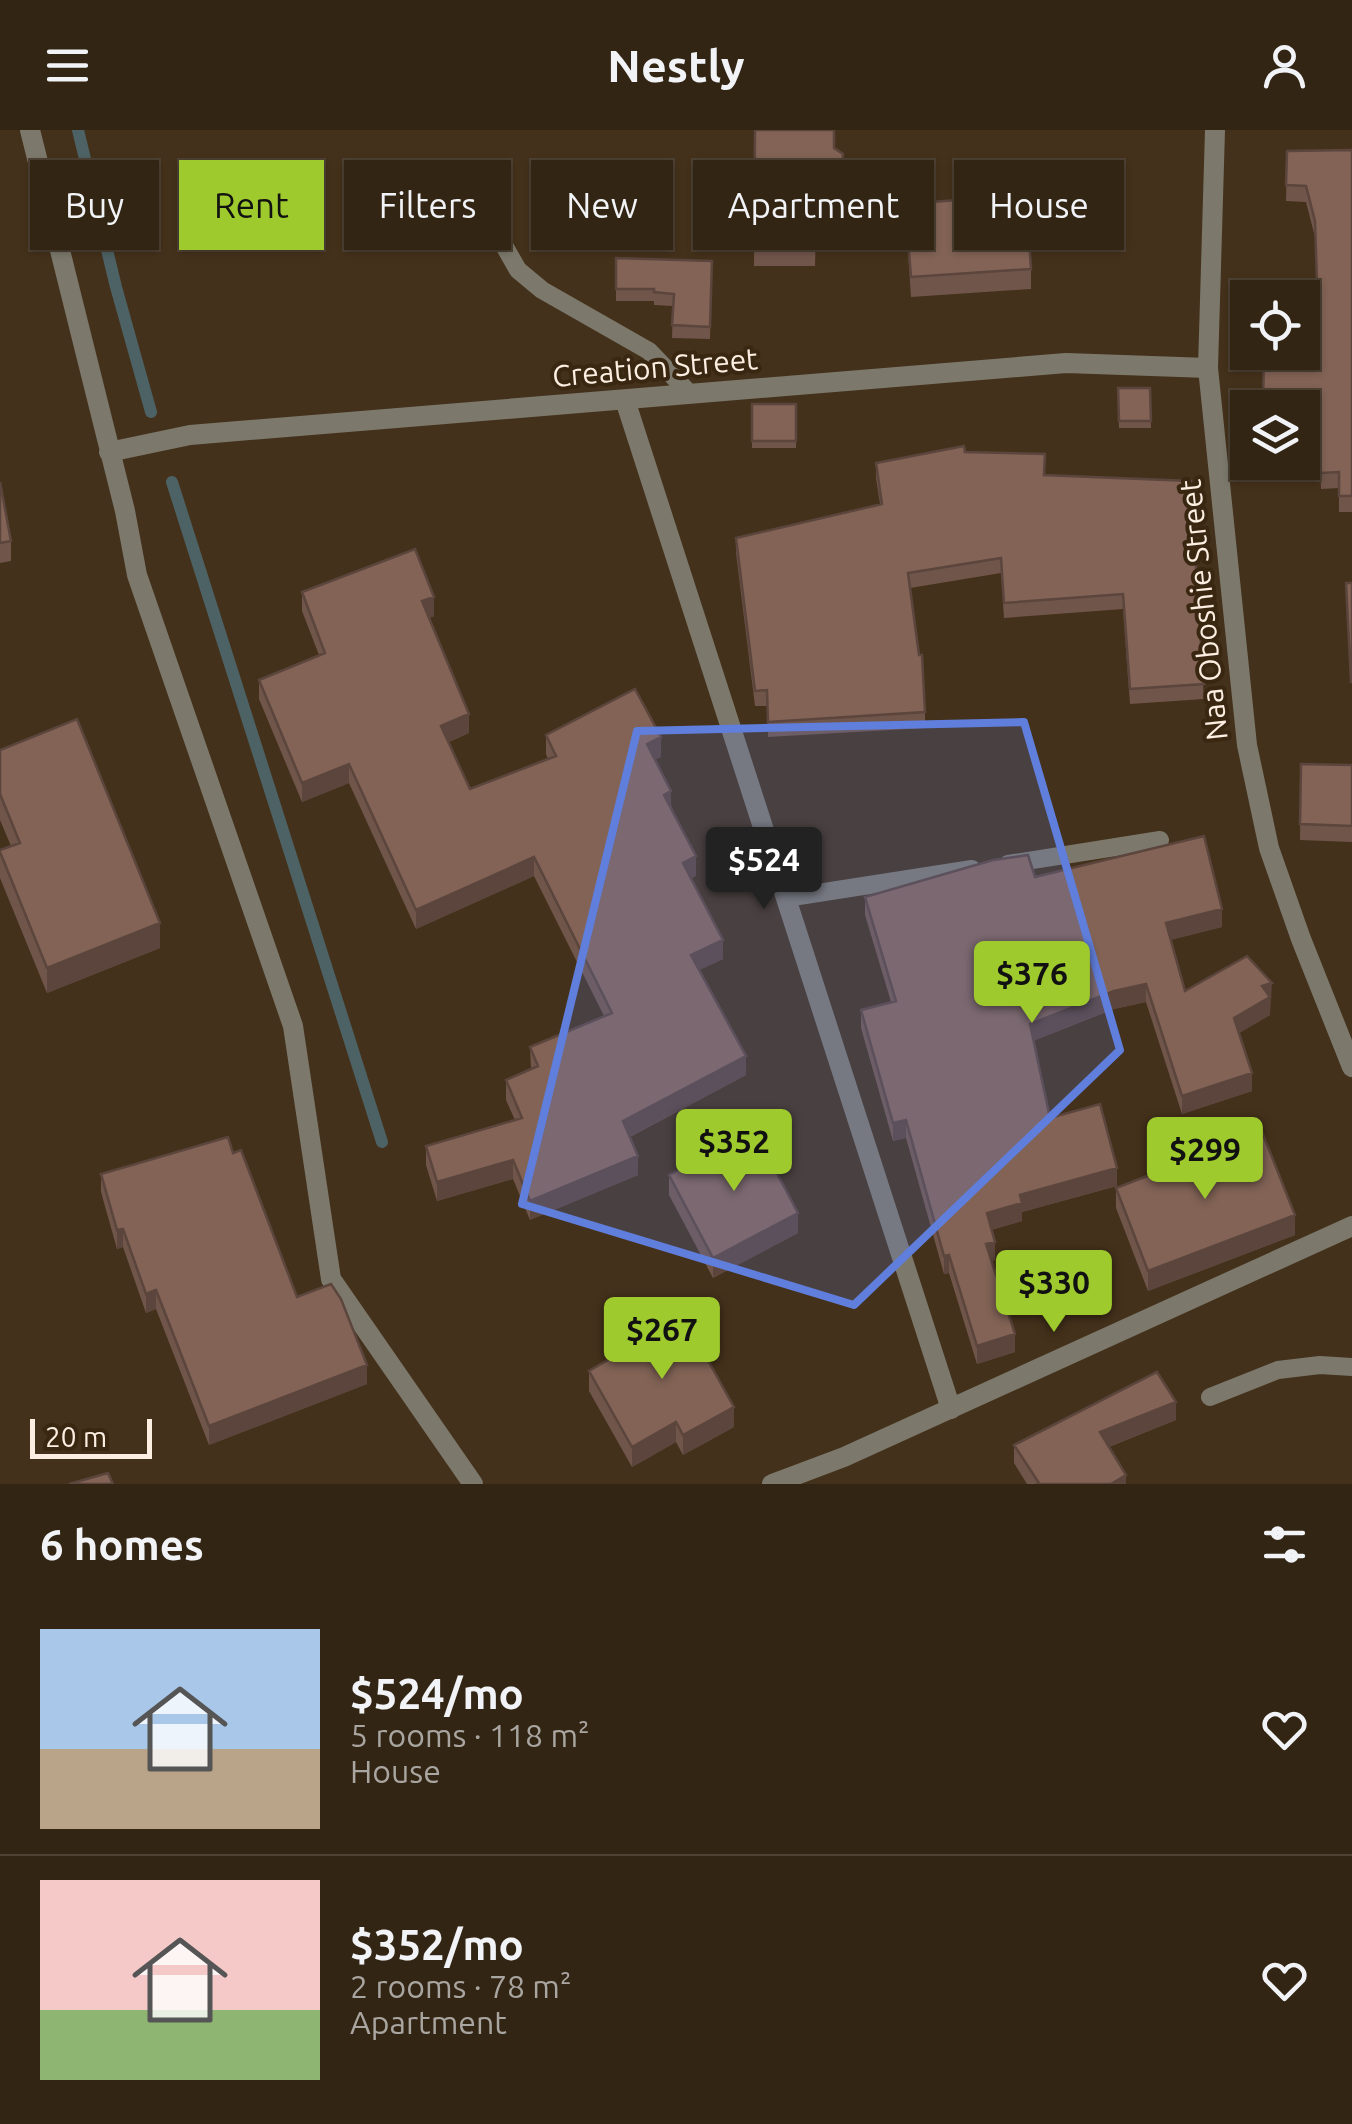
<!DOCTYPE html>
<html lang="en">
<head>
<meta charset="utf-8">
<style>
  body { margin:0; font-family:Ubuntu,sans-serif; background:#3b2d1d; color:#f1f3f6; height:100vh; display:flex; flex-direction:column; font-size:38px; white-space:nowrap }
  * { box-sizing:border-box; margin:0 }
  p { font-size:32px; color:#a9a5a0 }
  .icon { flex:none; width:55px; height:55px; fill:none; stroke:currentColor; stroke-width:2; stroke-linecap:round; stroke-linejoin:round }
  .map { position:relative; height:1354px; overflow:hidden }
  .panel { display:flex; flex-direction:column; background:#332514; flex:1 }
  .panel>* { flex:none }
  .top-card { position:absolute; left:30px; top:30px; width:1292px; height:90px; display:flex; gap:20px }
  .tools { position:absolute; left:1230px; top:150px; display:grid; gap:20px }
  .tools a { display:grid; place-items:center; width:90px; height:90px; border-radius:0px; background:#332514; box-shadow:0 2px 8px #0004,0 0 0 2px #4e4234; font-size:50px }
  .scale { position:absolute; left:30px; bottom:25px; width:122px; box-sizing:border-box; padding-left:10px; border:5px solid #fcefe2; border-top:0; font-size:28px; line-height:35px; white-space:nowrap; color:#fcefe2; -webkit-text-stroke:8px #3a2711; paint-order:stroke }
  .price { position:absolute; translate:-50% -85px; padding:0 22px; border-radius:10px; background:#9fca2d; color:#111; font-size:32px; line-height:65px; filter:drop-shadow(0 2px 5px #0008) }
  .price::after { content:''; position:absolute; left:50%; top:60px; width:30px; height:22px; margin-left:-15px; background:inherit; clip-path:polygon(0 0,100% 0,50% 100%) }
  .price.current { background:#222; color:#fff }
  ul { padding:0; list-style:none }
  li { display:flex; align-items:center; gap:30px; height:250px; padding:0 40px }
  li+li { border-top:2px solid #4e4234 }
  li span { display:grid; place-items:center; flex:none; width:280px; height:200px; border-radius:0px; color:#555 }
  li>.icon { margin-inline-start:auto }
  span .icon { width:120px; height:120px; fill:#fffc; stroke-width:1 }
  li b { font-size:42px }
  h2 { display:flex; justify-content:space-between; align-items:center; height:120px; padding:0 40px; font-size:42px }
  .tag { padding:0 35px; border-radius:0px; background:#332514; box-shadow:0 2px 8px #0004,0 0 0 2px #4e4234; font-size:35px; line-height:90px }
  .tag.current { background:#9fca2d; color:#111 }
  header { display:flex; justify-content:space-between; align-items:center; height:130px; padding:0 40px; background:#332514; font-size:45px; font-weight:700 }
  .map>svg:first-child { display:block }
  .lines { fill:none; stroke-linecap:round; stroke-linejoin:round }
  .stream { stroke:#4d6264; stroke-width:12 }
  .lane { stroke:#7c796c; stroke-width:18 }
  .street { stroke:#7c796c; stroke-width:20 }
  .wall { fill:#70554a }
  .shaded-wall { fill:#5b453c }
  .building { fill:#826356; stroke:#5b453c; stroke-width:2.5 }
  .marked { fill:#607edb; fill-opacity:0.2; stroke:#607edb; stroke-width:8; stroke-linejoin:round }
  .labels { text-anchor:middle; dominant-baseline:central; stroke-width:8; stroke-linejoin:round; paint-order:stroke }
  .street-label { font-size:30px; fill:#fcefe2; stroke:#3a2711 }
</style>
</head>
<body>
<header><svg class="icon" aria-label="menu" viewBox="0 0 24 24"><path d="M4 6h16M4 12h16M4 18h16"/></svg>Nestly<svg class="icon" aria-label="person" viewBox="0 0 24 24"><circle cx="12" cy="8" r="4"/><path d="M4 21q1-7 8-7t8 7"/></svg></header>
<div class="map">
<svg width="1352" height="1354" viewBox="0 0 1352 1354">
  <rect width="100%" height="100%" fill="#44311b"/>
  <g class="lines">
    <path class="stream" d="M78,0L116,157L151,282
      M172,352L382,1012"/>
    <path class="lane" d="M494,98L518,140L542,160L649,221L690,264
      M1008,734L1160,710
      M786,768L972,739
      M1210,1267L1278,1240L1320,1235L1352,1237"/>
    <path class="street" d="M30,0L125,381L137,445L293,896L331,1149L473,1354
      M1215,0L1208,238L1247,615L1269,718L1301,809L1352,937
      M625,270L951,1279
      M109,322L190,305L1066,233L1208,238
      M772,1354L844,1327L1352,1096"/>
  </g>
  <path class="wall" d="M755,0L834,18L843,44L840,86L816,93L815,136H754Z
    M1352,20V382H1339V358L1321,359L1319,302H1302V278L1314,213L1312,153H1317L1315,107L1306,72L1286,71L1287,21Z
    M905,74L1031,139V159L911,167Z
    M616,128L712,131L710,209L672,208L673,176L654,175V171H616Z
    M1118,258H1150L1151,298H1119Z
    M752,274H796V318H752Z
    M965,322L1044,345L1190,391L1196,448L1204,569L1130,574L1123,479L1004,488L1001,443L910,458L925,582V598L768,607L767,576H755L736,423V408L880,374L876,348V333Z
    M0,352L11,411V431L0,433Z
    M302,462L434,486L429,488L469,603L449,612L470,659L548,629L546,624V605L661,627L655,629L696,746L691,748L723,829L699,840L746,945L630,1007L638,1045L530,1090L513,1049L437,1071L426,1035V1016L515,990L506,970V950L531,939L530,917L604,886L534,746L416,799L349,653L302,672L259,569V550L319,525L302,481Z
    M0,620L160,818L47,863L0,748V720L11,716L0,690Z
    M1301,634L1352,635V712L1300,710Z
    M1035,747L1222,797L1170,810L1185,861L1272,871H1270V885L1239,903L1252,961L1182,984L1146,872L1114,879L1033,911L1050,988L1117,1056L1022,1082V1091L991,1100L995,1130L992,1131L1015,1222L977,1234L949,1143L944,1144L906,1008L893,1011L861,898V880L891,872L865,785V767Z
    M233,1023L297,1167L367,1254L209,1315L156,1179L146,1183L123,1117L117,1119L101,1062V1044Z
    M669,1045L798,1103L713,1148L669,1065Z
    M1116,1058L1295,1105L1148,1161L1116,1078Z
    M643,1194L734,1297L683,1325L676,1312L632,1337L589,1261V1241L643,1210Z
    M1176,1290L1109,1317L1126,1354H1027L1014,1333V1315Z"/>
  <path class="shaded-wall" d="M843,24L840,86L816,93L815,136L816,73Z
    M434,467V486L422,491V471Z
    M469,584V603L441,615V596Z
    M661,607V627L647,633V614Z
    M349,634V653L302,672V653Z
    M671,661V680L664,665Z
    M696,726V746L683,752V733Z
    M534,727V746L416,799V780Z
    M1222,779V797L1166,811V793Z
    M160,793V818L47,863V838Z
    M723,810V829L691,844V825Z
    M1272,853L1270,885L1234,906V888L1262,856Z
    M1146,854V872L1114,879L1030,912V894L1114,861Z
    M746,926V945L623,1010V991Z
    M1252,943V961L1182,984V966Z
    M906,990V1008L893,1011V993Z
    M638,1026V1045L530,1090V1071Z
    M513,1030V1049L437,1071V1052Z
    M1117,1038V1056L1022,1082V1091L987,1101V1083L1020,1065Z
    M798,1083V1103L713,1148V1128Z
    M1295,1085V1105L1148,1161V1141Z
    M123,1099V1117L117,1119V1100Z
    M995,1112V1130L986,1132V1114Z
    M949,1125V1143L944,1144V1126Z
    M156,1160V1179L146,1183V1164Z
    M1015,1204V1222L977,1234V1216Z
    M367,1235V1254L209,1315V1296Z
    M1176,1272V1290L1100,1320V1302Z
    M734,1277V1297L683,1325V1305Z
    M676,1292V1312L632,1337V1317Z
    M1126,1345V1354H1111Z"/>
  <path class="building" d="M755,0H834V18L843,24L840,66L816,73L815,116H754Z
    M1352,20V366H1339V342L1321,343L1319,286H1302V278H1263L1264,222H1302V212L1315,213L1312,153H1317L1315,91L1306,56L1286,55L1287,21Z
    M1026,65L1031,139L911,147L905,74Z
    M616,128L712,131L710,197L672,195L674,164L654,162V159H616Z
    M1118,258H1150L1151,291H1119Z
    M752,274H796V311H752Z
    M964,316L965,322L1045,324L1044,345L1191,351L1189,391H1196V448L1204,554L1130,559L1123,464L1004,473L1001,428L908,443L919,525H922L925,582L768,592L767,560L755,561L736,408L882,374L876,333Z
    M0,352L11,411L0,413Z
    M415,419L434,467L422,471L469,584L441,596L470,659L556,626L546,605L635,559L661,607L647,614L671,661L664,665L696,726L683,733L723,810L691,825L746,926L623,991L638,1026L530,1071L513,1030L437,1052L426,1016L522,988L506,950L538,936L530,917L612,883L534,727L416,780L349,634L302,653L259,550L325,523L302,462Z
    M1346,453H1352V552H1351Z
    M77,589L160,793L47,838L0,722V720L20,713L0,664V620Z
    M1301,634L1352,635V696L1300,694Z
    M1204,706L1222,779L1166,793L1185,861L1247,826L1272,853L1262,856L1270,867L1234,888L1252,943L1182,966L1146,854L1114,861L1030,894L1050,988L1100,974L1117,1038L1020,1065L1022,1073L987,1083L995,1112L986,1114L1015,1204L977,1216L949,1125L944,1126L906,990L893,993L861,880L896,871L865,767L993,730L1028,725L1035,747Z
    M754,1000L798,1083L713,1128L669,1045Z
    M1262,1002L1295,1085L1148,1141L1116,1058Z
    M228,1007L233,1023L241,1020L297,1167L331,1154L341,1169L367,1235L209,1296L156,1160L146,1164L123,1099L117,1100L101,1044Z
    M677,1175L734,1277L683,1305L676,1292L632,1317L589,1241L649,1206L643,1194Z
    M1157,1242L1176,1272L1100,1302L1126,1345L1111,1354H1036L1039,1353L1014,1315Z
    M108,1343L113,1354H69Z"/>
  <path class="marked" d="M1024,592L1120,920L854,1175L522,1074L637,601Z"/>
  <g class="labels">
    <g class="street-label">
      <text transform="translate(655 237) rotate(-5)">Creation Street</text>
      <text transform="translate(1203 480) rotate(-96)">Naa Oboshie Street</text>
    </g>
  </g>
</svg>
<div class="tools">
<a><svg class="icon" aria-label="locate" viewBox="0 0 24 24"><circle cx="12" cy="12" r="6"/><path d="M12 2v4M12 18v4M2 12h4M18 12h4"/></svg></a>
<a><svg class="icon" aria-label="layers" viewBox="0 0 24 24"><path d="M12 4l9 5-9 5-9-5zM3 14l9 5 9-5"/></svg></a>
</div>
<div class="scale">20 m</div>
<b class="price current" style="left:764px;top:782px">$524</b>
<b class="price" style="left:1032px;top:896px">$376</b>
<b class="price" style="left:734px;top:1064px">$352</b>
<b class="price" style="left:1205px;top:1072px">$299</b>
<b class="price" style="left:1054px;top:1205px">$330</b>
<b class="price" style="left:662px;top:1252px">$267</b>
<div class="top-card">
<a class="tag">Buy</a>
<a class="tag current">Rent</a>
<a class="tag">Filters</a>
<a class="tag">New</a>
<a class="tag">Apartment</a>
<a class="tag">House</a>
</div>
</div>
<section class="panel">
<h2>6 homes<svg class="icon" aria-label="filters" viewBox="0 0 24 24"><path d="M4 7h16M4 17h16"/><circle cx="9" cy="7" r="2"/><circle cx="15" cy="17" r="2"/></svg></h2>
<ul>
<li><span style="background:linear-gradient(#a9c7e8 60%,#b9a48a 0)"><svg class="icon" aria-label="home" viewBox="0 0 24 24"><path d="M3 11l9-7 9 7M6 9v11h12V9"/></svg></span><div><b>$524/mo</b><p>5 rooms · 118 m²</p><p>House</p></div><svg class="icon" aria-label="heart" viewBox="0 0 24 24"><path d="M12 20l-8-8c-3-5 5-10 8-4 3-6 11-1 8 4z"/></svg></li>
<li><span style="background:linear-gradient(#f6c9c9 65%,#8fb573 0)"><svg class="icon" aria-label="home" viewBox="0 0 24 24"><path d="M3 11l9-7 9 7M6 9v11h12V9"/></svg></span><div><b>$352/mo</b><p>2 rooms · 78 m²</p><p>Apartment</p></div><svg class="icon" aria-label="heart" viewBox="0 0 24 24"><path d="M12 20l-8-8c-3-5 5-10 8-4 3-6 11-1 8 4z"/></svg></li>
</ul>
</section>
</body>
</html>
